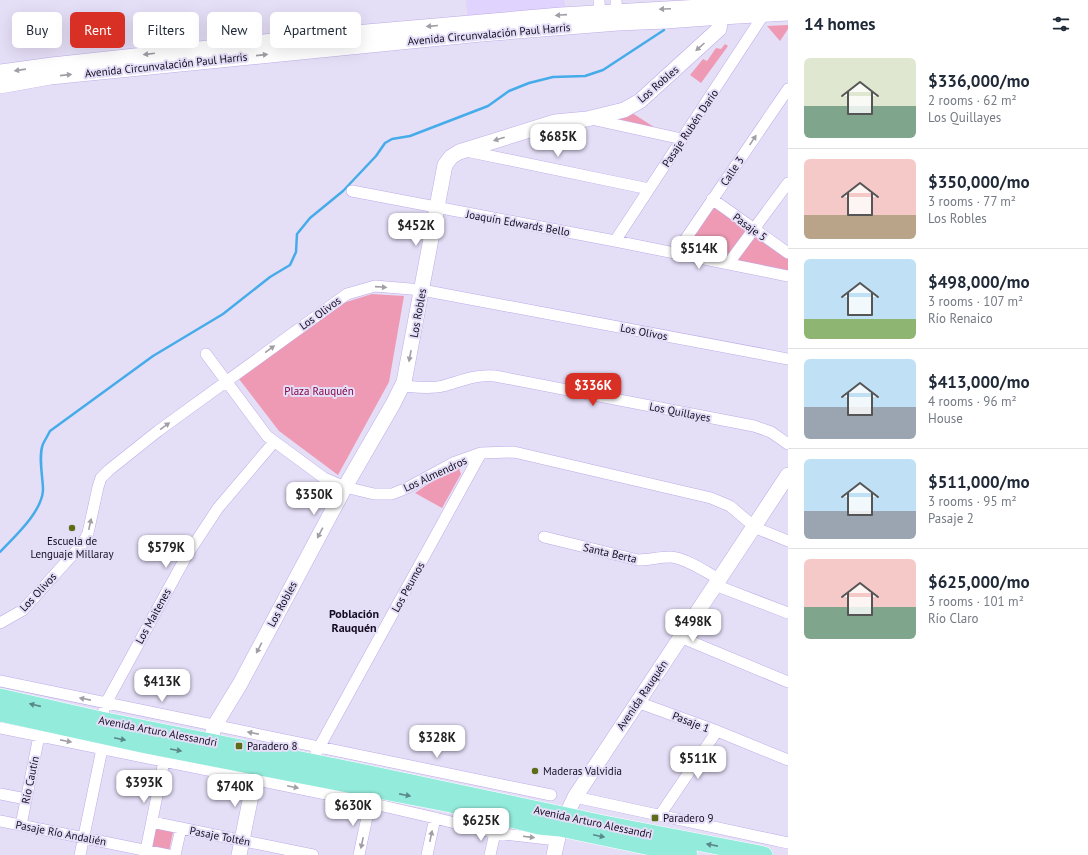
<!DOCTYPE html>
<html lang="en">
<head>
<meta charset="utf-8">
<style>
  body { margin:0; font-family:"PT Sans",sans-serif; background:#f2f2f3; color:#1f2937; height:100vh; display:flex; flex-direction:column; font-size:15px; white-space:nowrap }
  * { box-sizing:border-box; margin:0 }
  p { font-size:13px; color:#747a83 }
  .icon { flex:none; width:22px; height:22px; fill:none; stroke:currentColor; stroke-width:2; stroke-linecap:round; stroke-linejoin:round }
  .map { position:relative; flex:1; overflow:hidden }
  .sheet { display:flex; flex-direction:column; background:#fff; width:300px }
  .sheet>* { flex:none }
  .guide { position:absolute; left:12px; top:12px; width:380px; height:36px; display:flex; gap:8px }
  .price { position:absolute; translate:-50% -34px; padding:0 9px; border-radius:8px; background:#fff; color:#222; font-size:13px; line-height:26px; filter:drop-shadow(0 1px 2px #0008) }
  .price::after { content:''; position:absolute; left:50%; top:24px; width:12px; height:9px; margin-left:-6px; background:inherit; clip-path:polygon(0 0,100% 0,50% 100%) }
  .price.active { background:#d93025; color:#fff }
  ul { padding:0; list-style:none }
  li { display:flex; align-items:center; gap:12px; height:100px; padding:0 16px }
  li+li { border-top:1px solid #e0e1e3 }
  li span { display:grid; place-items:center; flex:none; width:112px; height:80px; border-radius:6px; color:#555 }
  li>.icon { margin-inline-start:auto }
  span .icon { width:48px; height:48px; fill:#fffc; stroke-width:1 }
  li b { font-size:17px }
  h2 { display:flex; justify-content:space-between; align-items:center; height:48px; padding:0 16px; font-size:17px }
  .pill { padding:0 14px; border-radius:6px; background:#fff; box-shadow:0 4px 16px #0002; font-size:14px; line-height:36px }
  .pill.active { background:#d93025; color:#fff }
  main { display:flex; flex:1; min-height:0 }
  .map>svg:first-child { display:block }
  .built { fill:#e0d3fd }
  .green { fill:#ef9ab5 }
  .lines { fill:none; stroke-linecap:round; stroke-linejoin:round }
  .stream { stroke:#46ace9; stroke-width:2.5 }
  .street-casing { stroke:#beabe8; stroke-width:12 }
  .secondary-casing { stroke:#beabe8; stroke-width:16 }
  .primary-casing { stroke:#fff; stroke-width:18 }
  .street { stroke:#fff; stroke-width:11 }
  .secondary { stroke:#fff; stroke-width:15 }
  .primary { stroke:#93ebdc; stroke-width:17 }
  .oneway { fill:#a19ea6 }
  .oneway2 { fill:#5a8788 }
  .poi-dot { fill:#5d6c17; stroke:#e5def7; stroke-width:1.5 }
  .labels { text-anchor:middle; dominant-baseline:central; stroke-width:4; stroke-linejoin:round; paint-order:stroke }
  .street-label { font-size:11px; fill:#140c21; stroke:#e5def7 }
  .park-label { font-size:11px; fill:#840445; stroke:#e5def7 }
  .poi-label { font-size:11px; fill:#140c21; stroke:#e5def7; text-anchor:start }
  .neighbourhood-label { font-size:12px; font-weight:bold; fill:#140c21; stroke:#e5def7 }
</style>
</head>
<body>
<main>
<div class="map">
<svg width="788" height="855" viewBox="0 0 788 855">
  <rect width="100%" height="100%" fill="#e5def7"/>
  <path class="built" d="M466,0H564L566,10L468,19Z"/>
  <path class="green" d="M788,25V29L780,41L767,26Z
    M725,44L728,46L701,83L690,75L703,59L707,61L716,48L721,49Z
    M629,111L657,129L598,117Z
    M714,206L750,231L730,259L685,248Z
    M754,234L788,256V271L735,260Z
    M372,294L404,296L389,382L338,475L279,431L239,379L343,303Z
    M453,467L459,468L461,474L442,508L415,493Z
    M154,828L173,832L169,851L149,847Z"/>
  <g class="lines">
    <path class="stream" d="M0,552C14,537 42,512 43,490C43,478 38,456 43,444C45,440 48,435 50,431L153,356L223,314L270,277L290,265L296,252L297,234L310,218L343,191L376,156L385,143L392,139L410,136L488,106L509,91L529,83L553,77L585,76L603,70L664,30"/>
    <g class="street-casing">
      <path id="street" d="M599,0L600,19
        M616,0L617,19
        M591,119L682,139
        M466,151L649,189
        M352,191L615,241L788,276
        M712,199L788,253
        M615,241L764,14
        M676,253L788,89
        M728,264L788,183
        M206,354L267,436L324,478L345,487L374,494H392L407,488L453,463L481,453L514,452L711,498L730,506L756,528L788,541
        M403,386C416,387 430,389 443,386C461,381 476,374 495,376L754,426L771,432L788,444
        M544,537L638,560C649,560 659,557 670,557C684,557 706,572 719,579
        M715,585L788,613
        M0,623L23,610L83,543L88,533L98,487L101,478L109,470L158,431L347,294L375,286L422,290L788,359
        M680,637L788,682
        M0,681L551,795
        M637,702L717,731L788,760
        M101,720L106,703L187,555L218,508L274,442
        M0,728L370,803L435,818L495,833L557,840
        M316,753L481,453
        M0,794L26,799
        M575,797L788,843
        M660,815L717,731
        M0,821L168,855
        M152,822L313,855
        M21,825L39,736
        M146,850L164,761
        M80,855L102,749
        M175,855L181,828
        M359,855L370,803
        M427,855L435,818
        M490,855L495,833"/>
    </g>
    <g class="secondary-casing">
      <path id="secondary" d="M0,72L52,65L309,37L561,15L788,2
        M0,86L50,77L481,34L618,23L666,21L721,17L788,13
        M210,742L215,725L240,684L345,487L393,404L404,382L444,170L445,165L451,157L459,152L555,122L587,119L624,110L640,101L719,29L721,17
        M239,855L257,766L258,756
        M554,855L560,828L575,797L788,475"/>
    </g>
    <g class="primary-casing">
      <path id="primary" d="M0,697L101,720L365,773L604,824L764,855
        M0,713L146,745L451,804L539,826L560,828L689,855"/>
    </g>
    <use href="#street" class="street"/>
    <use href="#secondary" class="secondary"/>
    <use href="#primary" class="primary"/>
  </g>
  <defs><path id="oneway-solid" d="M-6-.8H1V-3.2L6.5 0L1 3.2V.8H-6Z"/></defs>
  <g class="oneway">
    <use href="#oneway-solid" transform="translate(665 9) rotate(177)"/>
    <use href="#oneway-solid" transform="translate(561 15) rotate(176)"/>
    <use href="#oneway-solid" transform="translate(432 26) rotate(175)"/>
    <use href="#oneway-solid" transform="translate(700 47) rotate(138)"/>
    <use href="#oneway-solid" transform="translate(149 54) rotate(173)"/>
    <use href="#oneway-solid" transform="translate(262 55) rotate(-6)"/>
    <use href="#oneway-solid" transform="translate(20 70) rotate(172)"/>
    <use href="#oneway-solid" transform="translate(66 75) rotate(-6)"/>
    <use href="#oneway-solid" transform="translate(499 139) rotate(163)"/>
    <use href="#oneway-solid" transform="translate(753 140) rotate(-56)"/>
    <use href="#oneway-solid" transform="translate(381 287) rotate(4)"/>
    <use href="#oneway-solid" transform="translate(270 349) rotate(-36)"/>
    <use href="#oneway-solid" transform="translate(410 356) rotate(101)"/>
    <use href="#oneway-solid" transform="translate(165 426) rotate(-36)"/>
    <use href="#oneway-solid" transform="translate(90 524) rotate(-78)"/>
    <use href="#oneway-solid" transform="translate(320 533) rotate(118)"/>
    <use href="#oneway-solid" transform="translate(259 648) rotate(118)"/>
    <use href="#oneway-solid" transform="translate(85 699) rotate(-169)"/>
    <use href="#oneway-solid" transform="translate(253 733) rotate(-169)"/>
    <use href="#oneway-solid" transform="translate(66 741) rotate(11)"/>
    <use href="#oneway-solid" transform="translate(293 787) rotate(12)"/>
    <use href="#oneway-solid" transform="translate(431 836) rotate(-78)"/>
    <use href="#oneway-solid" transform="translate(529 837) rotate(7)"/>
    <use href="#oneway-solid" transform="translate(362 843) rotate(102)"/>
  </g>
  <g class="oneway2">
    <use href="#oneway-solid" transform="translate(35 705) rotate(-167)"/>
    <use href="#oneway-solid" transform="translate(120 739) rotate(12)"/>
    <use href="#oneway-solid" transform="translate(176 750) rotate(10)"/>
    <use href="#oneway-solid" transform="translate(405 795) rotate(11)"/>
    <use href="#oneway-solid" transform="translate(599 836) rotate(12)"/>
    <use href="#oneway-solid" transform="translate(712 845) rotate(-169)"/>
  </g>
  <g class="poi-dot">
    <circle cx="72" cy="528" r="4"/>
    <rect x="235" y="742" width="8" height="8" rx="2"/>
    <circle cx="535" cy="771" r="4"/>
    <rect x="651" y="814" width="8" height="8" rx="2"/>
  </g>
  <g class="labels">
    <g class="street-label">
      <text transform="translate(489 34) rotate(-5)">Avenida Circunvalación Paul Harris</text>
      <text transform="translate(166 65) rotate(-6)">Avenida Circunvalación Paul Harris</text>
      <text transform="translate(658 84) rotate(-41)">Los Robles</text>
      <text transform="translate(690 128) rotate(-56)">Pasaje Rubén Darío</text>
      <text transform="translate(732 171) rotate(-56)">Calle 3</text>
      <text transform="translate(518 223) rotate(10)">Joaquín Edwards Bello</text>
      <text transform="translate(750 227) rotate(36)">Pasaje 5</text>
      <text transform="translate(320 313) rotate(-36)">Los Olivos</text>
      <text transform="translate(418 313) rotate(-80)">Los Robles</text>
      <text transform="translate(644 332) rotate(11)">Los Olivos</text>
      <text transform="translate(680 412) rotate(11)">Los Quillayes</text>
      <text transform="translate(435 474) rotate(-25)">Los Almendros</text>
      <text transform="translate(610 553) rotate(13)">Santa Berta</text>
      <text transform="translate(408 587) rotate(-61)">Los Peumos</text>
      <text transform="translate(38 592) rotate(-47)">Los Olivos</text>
      <text transform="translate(282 604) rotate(-62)">Los Robles</text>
      <text transform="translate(153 616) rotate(-61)">Los Maitenes</text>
      <text transform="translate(642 695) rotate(-56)">Avenida Rauquén</text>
      <text transform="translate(691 722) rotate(21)">Pasaje 1</text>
      <text transform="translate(158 731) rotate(11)">Avenida Arturo Alessandri</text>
      <text transform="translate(30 780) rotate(-78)">Río Cautín</text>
      <text transform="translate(593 822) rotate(12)">Avenida Arturo Alessandri</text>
      <text transform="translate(61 833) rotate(11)">Pasaje Río Andalién</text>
      <text transform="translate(220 836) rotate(11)">Pasaje Toltén</text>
    </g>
    <g class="park-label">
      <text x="319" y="391">Plaza Rauquén</text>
    </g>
    <g class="poi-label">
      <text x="72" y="541" text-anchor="middle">Escuela de<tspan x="72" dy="13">Lenguaje Millaray</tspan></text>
      <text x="247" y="746">Paradero 8</text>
      <text x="543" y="771">Maderas Valvidia</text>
      <text x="663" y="818">Paradero 9</text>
    </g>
    <g class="neighbourhood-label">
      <text x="354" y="613">Población<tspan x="354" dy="14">Rauquén</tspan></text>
    </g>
  </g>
</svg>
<b class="price" style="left:558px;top:158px">$685K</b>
<b class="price" style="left:416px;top:247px">$452K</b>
<b class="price" style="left:699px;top:270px">$514K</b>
<b class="price active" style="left:593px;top:407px">$336K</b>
<b class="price" style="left:314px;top:516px">$350K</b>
<b class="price" style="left:166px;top:569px">$579K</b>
<b class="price" style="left:693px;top:643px">$498K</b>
<b class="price" style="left:162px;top:703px">$413K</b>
<b class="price" style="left:437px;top:759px">$328K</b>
<b class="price" style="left:698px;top:780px">$511K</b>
<b class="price" style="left:144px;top:804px">$393K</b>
<b class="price" style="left:235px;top:808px">$740K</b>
<b class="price" style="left:353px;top:827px">$630K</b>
<b class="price" style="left:481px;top:842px">$625K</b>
<div class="guide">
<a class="pill">Buy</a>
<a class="pill active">Rent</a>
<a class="pill">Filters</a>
<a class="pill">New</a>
<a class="pill">Apartment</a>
</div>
</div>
<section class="sheet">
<h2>14 homes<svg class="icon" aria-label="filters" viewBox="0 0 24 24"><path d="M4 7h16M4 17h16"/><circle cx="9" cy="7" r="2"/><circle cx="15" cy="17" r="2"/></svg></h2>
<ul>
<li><span style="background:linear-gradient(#dfe7d0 60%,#7fa58c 0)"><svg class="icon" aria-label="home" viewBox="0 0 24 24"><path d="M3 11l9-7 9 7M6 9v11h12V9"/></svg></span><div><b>$336,000/mo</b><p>2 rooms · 62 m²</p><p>Los Quillayes</p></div></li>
<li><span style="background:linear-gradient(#f6c9c9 70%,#b9a48a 0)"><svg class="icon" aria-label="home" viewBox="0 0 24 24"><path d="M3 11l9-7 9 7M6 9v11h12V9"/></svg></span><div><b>$350,000/mo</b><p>3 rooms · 77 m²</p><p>Los Robles</p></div></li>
<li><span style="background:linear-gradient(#bfe0f5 75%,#8fb573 0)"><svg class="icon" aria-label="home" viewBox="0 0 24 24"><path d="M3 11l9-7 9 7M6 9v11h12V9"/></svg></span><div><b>$498,000/mo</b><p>3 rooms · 107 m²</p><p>Río Renaico</p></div></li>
<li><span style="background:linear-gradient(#bfe0f5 60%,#9aa5b1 0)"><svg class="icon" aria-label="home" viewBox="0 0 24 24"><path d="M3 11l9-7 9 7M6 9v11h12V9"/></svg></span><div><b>$413,000/mo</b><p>4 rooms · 96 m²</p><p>House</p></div></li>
<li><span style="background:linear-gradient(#bfe0f5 65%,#9aa5b1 0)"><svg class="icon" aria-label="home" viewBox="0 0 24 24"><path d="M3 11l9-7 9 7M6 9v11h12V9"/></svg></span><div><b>$511,000/mo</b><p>3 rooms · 95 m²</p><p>Pasaje 2</p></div></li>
<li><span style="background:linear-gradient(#f6c9c9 60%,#7fa58c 0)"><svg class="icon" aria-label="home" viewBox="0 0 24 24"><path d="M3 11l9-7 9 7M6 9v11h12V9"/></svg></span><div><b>$625,000/mo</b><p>3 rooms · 101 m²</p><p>Río Claro</p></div></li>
</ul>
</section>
</main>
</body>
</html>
